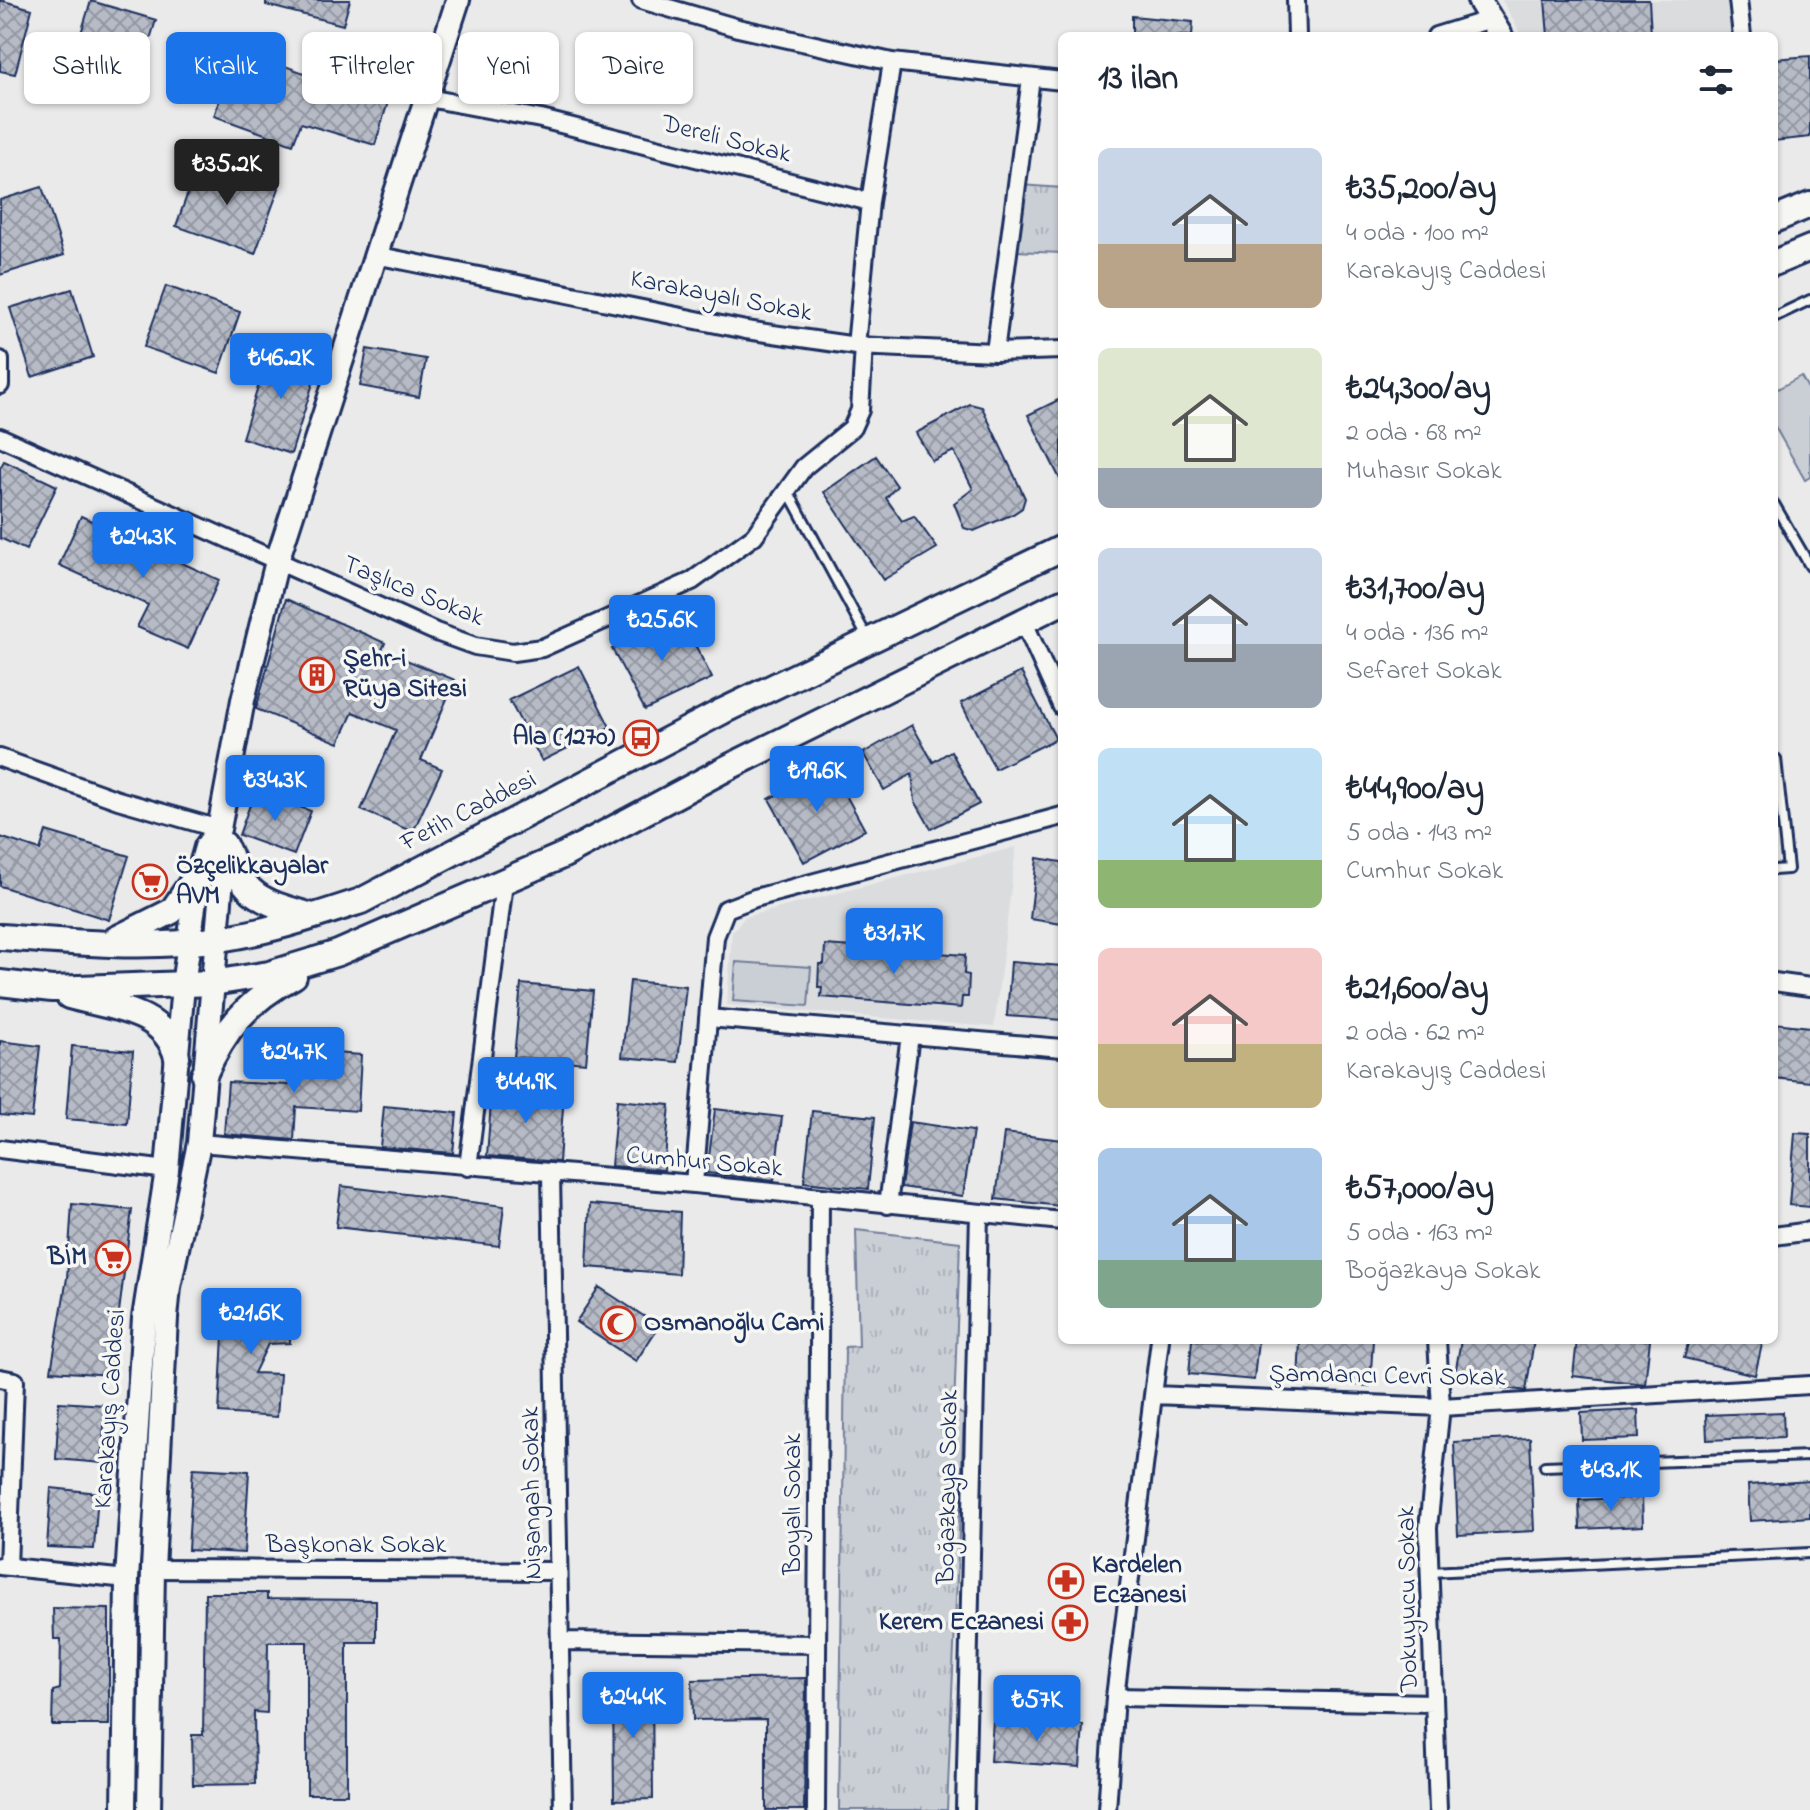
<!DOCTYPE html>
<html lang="tr">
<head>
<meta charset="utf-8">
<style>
  body { margin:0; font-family:"Indie Flower",sans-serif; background:#f6f6f7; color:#1f2937; height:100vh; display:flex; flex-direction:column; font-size:30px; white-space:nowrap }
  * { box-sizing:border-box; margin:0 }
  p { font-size:26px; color:#747a83 }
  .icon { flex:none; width:44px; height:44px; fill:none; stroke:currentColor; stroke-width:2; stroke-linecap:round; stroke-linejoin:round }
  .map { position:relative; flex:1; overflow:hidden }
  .drawer { position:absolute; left:1058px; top:32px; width:720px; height:1312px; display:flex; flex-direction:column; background:#fff; border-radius:12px; box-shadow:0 2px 6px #0004 }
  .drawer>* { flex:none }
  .banner { position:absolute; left:24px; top:32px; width:760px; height:72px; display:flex; gap:16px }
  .price { position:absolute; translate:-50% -68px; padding:0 18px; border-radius:8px; background:#1a73e8; color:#fff; font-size:26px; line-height:52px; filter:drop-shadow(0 2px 4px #0008) }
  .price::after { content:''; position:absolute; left:50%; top:48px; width:24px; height:18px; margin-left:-12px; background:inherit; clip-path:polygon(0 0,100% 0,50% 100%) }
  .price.current { background:#222; color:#fff }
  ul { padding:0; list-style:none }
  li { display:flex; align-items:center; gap:24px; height:200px; padding:0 40px }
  li span { display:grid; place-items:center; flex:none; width:224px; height:160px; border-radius:12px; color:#555 }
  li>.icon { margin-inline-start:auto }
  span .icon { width:96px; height:96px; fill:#fffc; stroke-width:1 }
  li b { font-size:34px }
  h2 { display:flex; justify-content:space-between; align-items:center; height:96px; padding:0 40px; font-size:34px }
  .pill { padding:0 28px; border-radius:12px; background:#fff; box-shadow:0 2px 6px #0004; font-size:28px; line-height:72px }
  .pill.current { background:#1a73e8; color:#fff }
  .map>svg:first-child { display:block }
  .built { fill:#dadcde }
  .grass { fill:#caced5; stroke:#727e9a; stroke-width:2 }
  .park { fill:url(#park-tufts); stroke:#727e9a; stroke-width:2 }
  .building { fill:url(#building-cross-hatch); stroke:#1b2f5e; stroke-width:2 }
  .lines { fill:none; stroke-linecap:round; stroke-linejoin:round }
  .lane-casing { stroke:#1b2f5e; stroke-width:14 }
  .street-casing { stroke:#1b2f5e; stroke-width:22 }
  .secondary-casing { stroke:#1b2f5e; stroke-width:28 }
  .primary-casing { stroke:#1b2f5e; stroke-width:30 }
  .lane { stroke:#f6f6f2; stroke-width:8 }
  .street { stroke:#f6f6f2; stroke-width:16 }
  .secondary { stroke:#f6f6f2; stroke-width:22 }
  .primary { stroke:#f6f6f2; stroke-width:24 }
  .labels { text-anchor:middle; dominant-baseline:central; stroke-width:7; stroke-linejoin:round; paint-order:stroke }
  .street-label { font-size:26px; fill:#1b2f5e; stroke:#f6f6f2 }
  .poi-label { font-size:26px; font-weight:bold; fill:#1b2f5e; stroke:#f6f6f2; text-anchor:start }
</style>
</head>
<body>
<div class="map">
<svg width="1810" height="1810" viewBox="0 0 1810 1810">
  <defs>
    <pattern id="park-tufts" width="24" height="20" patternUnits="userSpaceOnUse" patternTransform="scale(2)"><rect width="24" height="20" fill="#caced5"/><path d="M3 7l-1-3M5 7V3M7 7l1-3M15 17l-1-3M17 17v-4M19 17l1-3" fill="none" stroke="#adb1b9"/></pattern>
    <pattern id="building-cross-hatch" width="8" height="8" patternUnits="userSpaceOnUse" patternTransform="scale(2)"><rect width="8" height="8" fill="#b6bbc6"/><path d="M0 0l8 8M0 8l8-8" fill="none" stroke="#9398a4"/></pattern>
  </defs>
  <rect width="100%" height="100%" fill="#e9eae9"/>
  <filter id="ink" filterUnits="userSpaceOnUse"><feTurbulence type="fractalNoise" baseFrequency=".0125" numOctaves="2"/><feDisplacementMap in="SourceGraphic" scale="16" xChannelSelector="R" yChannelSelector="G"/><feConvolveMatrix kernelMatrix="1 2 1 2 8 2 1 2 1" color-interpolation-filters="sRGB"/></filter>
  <g filter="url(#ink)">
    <path class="built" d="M1502,0H1730L1734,36H1522Z
      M1016,847L994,1027L727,1005L732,932L745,917Z"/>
    <path class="grass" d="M1801,376L1810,392V477L1805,480L1774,425V391Z
      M736,962L811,967L808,1006L733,1001Z"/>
    <path class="park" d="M1020,185L1062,188V253L1015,251Z
      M856,1230L960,1242L954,1410L964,1415L947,1810H839L845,1347L859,1346Z"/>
    <path class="building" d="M0,0L32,9L15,74L0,71Z
      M266,0H350L343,25L266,5Z
      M1545,0H1649L1651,35L1548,36Z
      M91,1L156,20L131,101L66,81Z
      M1132,16L1193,22L1192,36H1132Z
      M238,49L337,85L346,56L397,72L375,145L301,123L293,144L214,116Z
      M1810,56V137L1774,141V59Z
      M200,159L279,188L255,254L176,226Z
      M42,187L64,255L0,275V200Z
      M166,286L240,312L219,373L144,347Z
      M72,289L93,357L32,377L10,308Z
      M270,349L319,364L291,454L242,438Z
      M367,349L426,359L419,397L360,386Z
      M1062,398V483L1028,415Z
      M970,404L982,407L1025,498L1022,508L1013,514L974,531L964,528L954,503L973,489L954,451L932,461L916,433Z
      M876,456L897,486L886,498L902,521L914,516L937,548L883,580L824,492Z
      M4,461L57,486L26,550L0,538V468Z
      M81,516L219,580L188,649L137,627L148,605L59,565Z
      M286,599L385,643L382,650L455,680L421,760L442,769L413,832L361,810L396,730L353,712L339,743L256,709Z
      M681,617L712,678L645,710L612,649Z
      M579,666L610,727L542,761L509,700Z
      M1021,672L1056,739L995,769L961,703Z
      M912,725L933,762L951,751L979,804L931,829L915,801L912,774L884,790L863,753Z
      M830,766L865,830L804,862L769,799Z
      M255,791L311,811L294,855L239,835Z
      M46,831L129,856L109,920L0,886V837L40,850Z
      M1037,858L1062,862V924L1030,919Z
      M825,945L965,955L964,974L969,975L968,997H962L961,1008L821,997L822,987H818L819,964H824Z
      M1011,962L1062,966V1020L1007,1016Z
      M630,981L686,986L678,1062L622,1057Z
      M521,984L593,991L586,1063L514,1057Z
      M1774,1023L1810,1027V1082L1774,1078Z
      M0,1041L40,1046L32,1118L0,1115Z
      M72,1046L133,1051L127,1124L66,1119Z
      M292,1050L361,1055L358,1111L296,1107L294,1140L224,1134L228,1082L289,1085Z
      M492,1089L564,1094L559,1162L487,1156Z
      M617,1100L670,1105L664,1170L611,1166Z
      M384,1106L457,1113L453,1153L380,1147Z
      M715,1109L782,1117L774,1181L707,1173Z
      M812,1111L875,1117L868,1189L804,1182Z
      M910,1122L973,1131L963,1196L901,1187Z
      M1004,1133L1062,1140L1060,1206L996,1199Z
      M1795,1133L1810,1134V1207L1789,1205Z
      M341,1186L504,1206L499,1246L336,1227Z
      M72,1204L132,1210L111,1375L51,1371L67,1278Z
      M590,1204L680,1212L678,1274L587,1267Z
      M599,1287L659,1326L636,1361L576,1322Z
      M225,1296L268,1300L270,1306L290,1309V1343L268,1344L254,1373L280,1374L277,1417L219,1413Z
      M1192,1340H1258L1254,1380L1189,1374Z
      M1300,1340H1373L1370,1386L1298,1381Z
      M1461,1340H1534L1526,1391L1454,1380Z
      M1577,1340H1650L1645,1384L1573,1376Z
      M1689,1340H1763L1755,1375L1684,1358Z
      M59,1402L105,1405L102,1463L56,1459Z
      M1638,1410L1639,1438L1582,1440L1581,1413Z
      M1783,1412L1784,1437L1707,1440L1706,1415Z
      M1530,1438L1534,1531L1458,1535L1454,1442Z
      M193,1468L249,1471L244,1553L188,1550Z
      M1810,1481V1517L1750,1521L1748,1485Z
      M51,1488L98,1493L94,1549L47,1547Z
      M1642,1497L1643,1526L1580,1529L1579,1500Z
      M205,1593H267V1599L376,1600V1642H347V1794H307V1642H268L267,1713L254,1712L255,1784L193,1785L192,1735H203Z
      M53,1608L109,1609V1725H52L53,1691L60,1689L61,1639H54Z
      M806,1678L804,1810H766V1719L693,1720L692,1680Z
      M652,1679L653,1799L614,1800L613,1680Z
      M993,1720L1083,1725L1080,1767L990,1761Z"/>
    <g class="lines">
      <g class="lane-casing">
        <path id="lane" d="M1774,317L1810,300
          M788,491L867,637
          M1774,504L1810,566
          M1774,870L1788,869L1776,759
          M1545,1466L1810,1456
          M1430,1572L1810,1553"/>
      </g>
      <g class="street-casing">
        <path id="street" d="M641,0L738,28L892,62L1062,81
          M1296,0L1297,36
          M1738,0L1742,36
          M1436,36L1491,19
          M428,98L541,119L870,202
          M375,255L746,330L856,346L995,352L1062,350
          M856,346L870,202L892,62
          M995,352L1031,78
          M0,360V385
          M0,437L436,632L475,646L513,652L542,648L692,581L754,536L804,467L852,428L860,410L864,346
          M1023,620L1062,707
          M0,758L118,800L219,829
          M1774,982L1810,987
          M708,1018L1062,1048
          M199,1143L694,1184L1062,1221
          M0,1149L167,1170
          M468,1167L504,883
          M551,1175L563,1810
          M694,1184L715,937L726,909L755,898L1062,816
          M888,1205L910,1035
          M1774,1236L1810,1231
          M1437,1340L1441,1407L1428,1528L1438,1810
          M0,1378L15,1381L8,1567
          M1154,1395L1441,1407L1810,1385
          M0,1566L127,1579
          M153,1569L558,1571
          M560,1641L817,1644
          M1115,1697L1434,1703
          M816,1810L820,1199
          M965,1810L979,1213
          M1107,1810L1115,1697L1160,1340"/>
      </g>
      <g class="secondary-casing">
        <path id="secondary" d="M1479,0L1501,36
          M124,1810L127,1579L144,1318L167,1170L183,985L199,872L206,847L219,829L243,700L277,561L458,0
          M149,1810L153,1569L166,1318L169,1287L199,1143L225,844"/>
      </g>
      <g class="primary-casing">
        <path id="primary" d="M1774,220L1810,205
          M1774,263L1810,248
          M227,850C245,899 264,902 312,916
          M0,937C72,942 147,950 219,939C268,932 315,916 361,901L723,711L1062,548
          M116,939L172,911L199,872
          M0,983L52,989L213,983L269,974L338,953L564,855L725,769L1062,602
          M69,996C110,1008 164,1009 177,1057
          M204,1075C224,1029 249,1000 294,976"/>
      </g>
      <use href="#lane" class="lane"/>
      <use href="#street" class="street"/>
      <use href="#secondary" class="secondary"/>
      <use href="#primary" class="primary"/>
    </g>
  </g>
  <defs>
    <g id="building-ring" transform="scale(1.8)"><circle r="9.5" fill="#f6f6f2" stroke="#c8321e" stroke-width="1.5"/><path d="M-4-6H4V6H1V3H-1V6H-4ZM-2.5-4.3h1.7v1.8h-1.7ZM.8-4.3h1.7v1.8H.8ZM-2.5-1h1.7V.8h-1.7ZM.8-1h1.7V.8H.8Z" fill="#c8321e"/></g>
    <g id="bus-ring" transform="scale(1.8)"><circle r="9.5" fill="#f6f6f2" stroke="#c8321e" stroke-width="1.5"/><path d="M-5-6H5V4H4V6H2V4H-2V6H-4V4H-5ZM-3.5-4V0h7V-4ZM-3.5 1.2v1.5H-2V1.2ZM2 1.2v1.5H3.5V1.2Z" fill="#c8321e"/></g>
    <g id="supermarket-ring" transform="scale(1.8)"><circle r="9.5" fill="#f6f6f2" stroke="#c8321e" stroke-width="1.5"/><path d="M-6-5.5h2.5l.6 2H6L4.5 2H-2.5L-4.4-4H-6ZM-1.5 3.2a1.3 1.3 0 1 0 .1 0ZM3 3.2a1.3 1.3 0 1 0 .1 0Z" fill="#c8321e"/></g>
    <g id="mosque-ring" transform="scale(1.8)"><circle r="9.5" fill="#f6f6f2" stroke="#c8321e" stroke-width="1.5"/><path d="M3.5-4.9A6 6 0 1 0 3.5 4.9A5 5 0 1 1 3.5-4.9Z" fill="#c8321e"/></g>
    <g id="pharmacy-ring" transform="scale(1.8)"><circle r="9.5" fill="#f6f6f2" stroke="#c8321e" stroke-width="1.5"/><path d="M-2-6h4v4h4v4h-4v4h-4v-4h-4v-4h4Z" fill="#c8321e"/></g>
  </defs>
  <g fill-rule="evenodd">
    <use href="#building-ring" x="317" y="675"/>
    <use href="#bus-ring" x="641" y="738"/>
    <use href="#supermarket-ring" x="150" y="882"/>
    <use href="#supermarket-ring" x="113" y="1258"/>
    <use href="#mosque-ring" x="618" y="1324"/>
    <use href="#pharmacy-ring" x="1066" y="1581"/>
    <use href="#pharmacy-ring" x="1070" y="1623"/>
  </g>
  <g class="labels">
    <g class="street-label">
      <text transform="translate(726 140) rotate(14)">Dereli Sokak</text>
      <text transform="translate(721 297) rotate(11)">Karakayalı Sokak</text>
      <text transform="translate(413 592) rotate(22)">Taşlıca Sokak</text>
      <text transform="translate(469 812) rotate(-27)">Fetih Caddesi</text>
      <text transform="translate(704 1163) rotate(5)">Cumhur Sokak</text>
      <text transform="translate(1387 1377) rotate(1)">Şamdancı Cevri Sokak</text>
      <text transform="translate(111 1409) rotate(-86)">Karakayış Caddesi</text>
      <text transform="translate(949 1487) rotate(-89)">Boğazkaya Sokak</text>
      <text transform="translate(533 1493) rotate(-91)">Nişangah Sokak</text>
      <text transform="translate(794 1504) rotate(-90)">Boyalı Sokak</text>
      <text x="356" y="1546">Başkonak Sokak</text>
      <text transform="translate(1409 1599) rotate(-91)">Dokuyucu Sokak</text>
    </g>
    <g class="poi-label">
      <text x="343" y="660">Şehr-i<tspan x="343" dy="30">Rüya Sitesi</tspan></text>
      <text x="615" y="738" text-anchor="end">Ala (1270)</text>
      <text x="176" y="867">Özçelikkayalar<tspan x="176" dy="30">AVM</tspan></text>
      <text x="87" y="1258" text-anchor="end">BİM</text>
      <text x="644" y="1324">Osmanoğlu Cami</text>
      <text x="1092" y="1566">Kardelen<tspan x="1092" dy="30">Eczanesi</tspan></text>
      <text x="1044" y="1623" text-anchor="end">Kerem Eczanesi</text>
    </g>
  </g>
</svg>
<b class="price current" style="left:227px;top:207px">₺35.2K</b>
<b class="price" style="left:281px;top:401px">₺46.2K</b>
<b class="price" style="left:143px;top:580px">₺24.3K</b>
<b class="price" style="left:662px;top:663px">₺25.6K</b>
<b class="price" style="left:817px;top:814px">₺19.6K</b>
<b class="price" style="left:275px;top:823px">₺34.3K</b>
<b class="price" style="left:894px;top:976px">₺31.7K</b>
<b class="price" style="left:294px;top:1095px">₺24.7K</b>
<b class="price" style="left:526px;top:1125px">₺44.9K</b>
<b class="price" style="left:251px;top:1356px">₺21.6K</b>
<b class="price" style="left:1611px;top:1513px">₺43.1K</b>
<b class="price" style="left:633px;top:1740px">₺24.4K</b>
<b class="price" style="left:1037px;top:1743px">₺57K</b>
<div class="banner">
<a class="pill">Satılık</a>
<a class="pill current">Kiralık</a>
<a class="pill">Filtreler</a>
<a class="pill">Yeni</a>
<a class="pill">Daire</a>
</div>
<section class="drawer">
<h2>13 ilan<svg class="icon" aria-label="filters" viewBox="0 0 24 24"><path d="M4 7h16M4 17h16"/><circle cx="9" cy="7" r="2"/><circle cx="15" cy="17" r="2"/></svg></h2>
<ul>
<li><span style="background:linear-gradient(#c9d6e8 60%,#b9a48a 0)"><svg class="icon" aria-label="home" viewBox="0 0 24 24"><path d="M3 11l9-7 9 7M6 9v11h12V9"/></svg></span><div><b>₺35,200/ay</b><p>4 oda · 100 m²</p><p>Karakayış Caddesi</p></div></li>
<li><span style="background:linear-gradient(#dfe7d0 75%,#9aa5b1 0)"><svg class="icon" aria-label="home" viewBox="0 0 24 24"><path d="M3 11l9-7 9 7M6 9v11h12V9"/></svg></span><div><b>₺24,300/ay</b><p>2 oda · 68 m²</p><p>Muhasır Sokak</p></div></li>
<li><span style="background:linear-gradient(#c9d6e8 60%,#9aa5b1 0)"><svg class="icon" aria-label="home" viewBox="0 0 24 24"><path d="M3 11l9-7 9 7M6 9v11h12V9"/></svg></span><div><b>₺31,700/ay</b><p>4 oda · 136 m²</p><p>Sefaret Sokak</p></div></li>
<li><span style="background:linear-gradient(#bfe0f5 70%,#8fb573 0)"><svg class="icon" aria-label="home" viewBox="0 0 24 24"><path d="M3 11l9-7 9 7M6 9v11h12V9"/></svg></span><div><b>₺44,900/ay</b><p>5 oda · 143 m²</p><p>Cumhur Sokak</p></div></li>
<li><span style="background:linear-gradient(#f6c9c9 60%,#c2b280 0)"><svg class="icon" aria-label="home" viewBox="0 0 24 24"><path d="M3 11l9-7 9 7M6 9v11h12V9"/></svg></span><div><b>₺21,600/ay</b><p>2 oda · 62 m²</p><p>Karakayış Caddesi</p></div></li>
<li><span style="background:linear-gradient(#a9c7e8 70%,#7fa58c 0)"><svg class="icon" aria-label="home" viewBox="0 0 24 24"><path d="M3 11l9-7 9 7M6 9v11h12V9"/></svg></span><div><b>₺57,000/ay</b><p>5 oda · 163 m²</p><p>Boğazkaya Sokak</p></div></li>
</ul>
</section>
</div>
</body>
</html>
